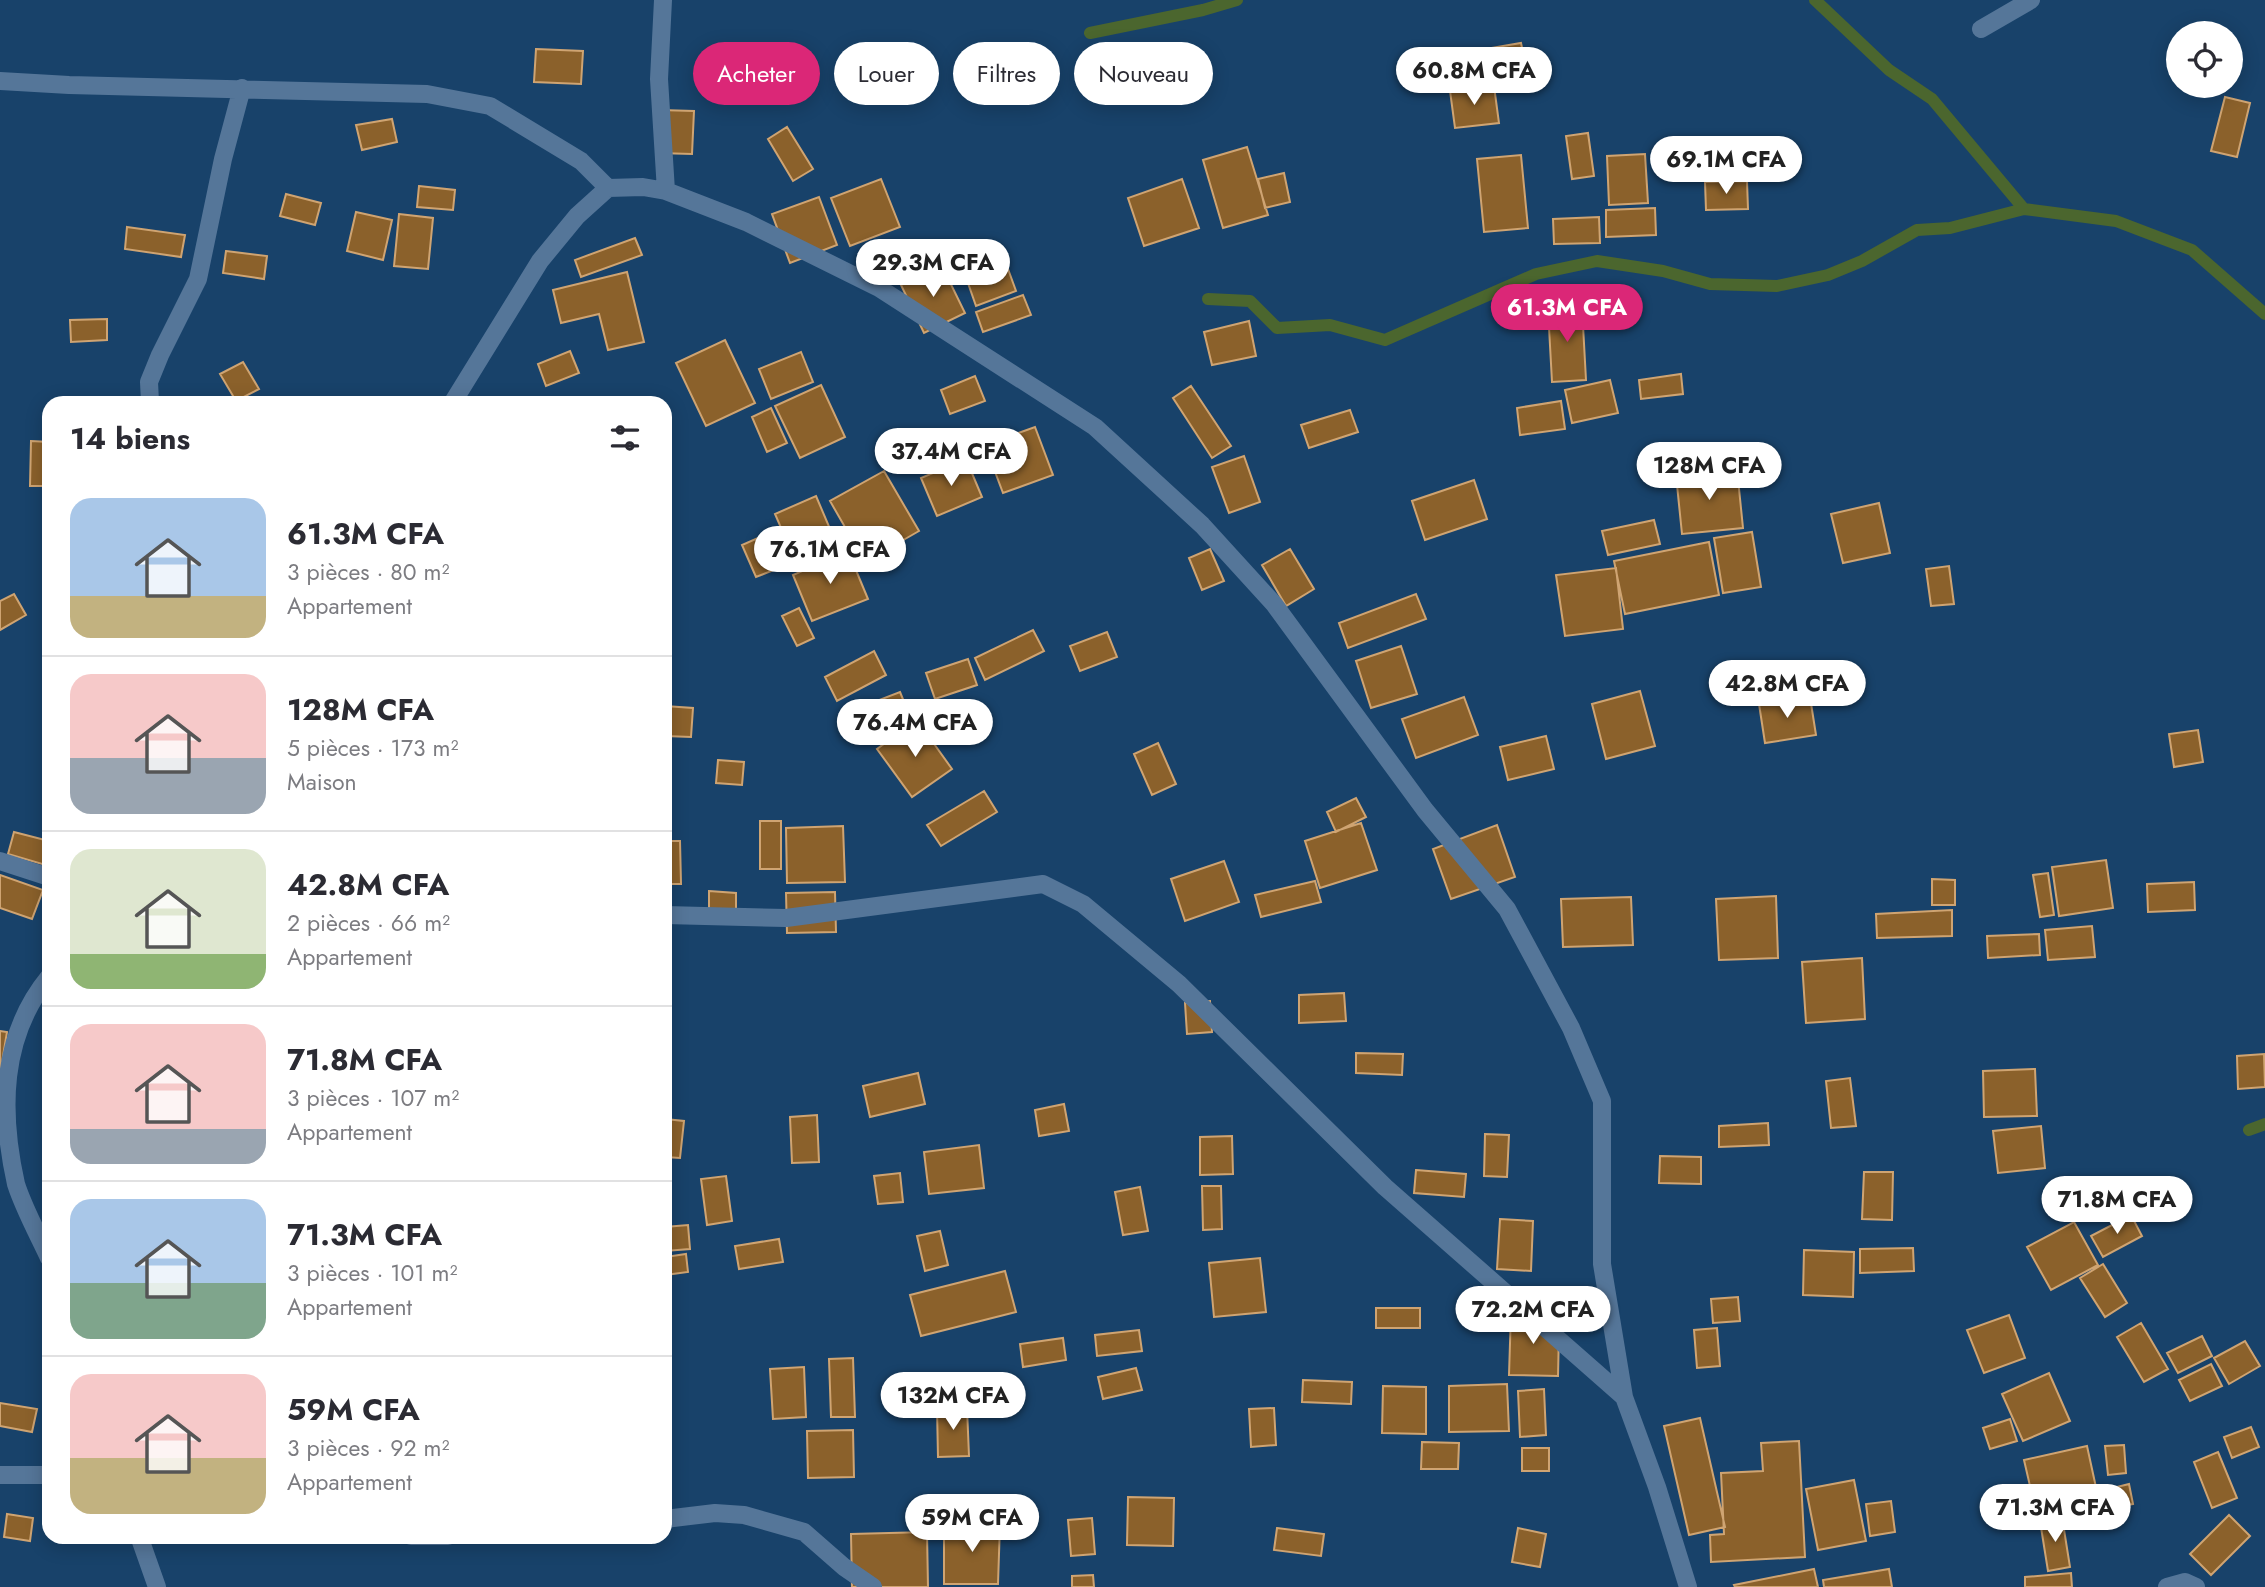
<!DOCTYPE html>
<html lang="fr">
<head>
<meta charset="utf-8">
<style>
  body { margin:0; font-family:Jost,sans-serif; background:#f2f2f3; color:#2b2b33; height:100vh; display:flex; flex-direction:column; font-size:26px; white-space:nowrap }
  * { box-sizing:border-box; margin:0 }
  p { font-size:23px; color:#7c7c81 }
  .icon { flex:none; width:38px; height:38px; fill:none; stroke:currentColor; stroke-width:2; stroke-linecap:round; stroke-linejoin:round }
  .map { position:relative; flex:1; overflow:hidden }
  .sheet { position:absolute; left:42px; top:396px; width:630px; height:1148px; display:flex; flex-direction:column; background:#fff; border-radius:21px; box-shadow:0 4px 18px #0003 }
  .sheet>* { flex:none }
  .banner { position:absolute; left:693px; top:42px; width:665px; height:63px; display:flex; gap:14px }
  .tools { position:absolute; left:2166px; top:21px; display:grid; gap:14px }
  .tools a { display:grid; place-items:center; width:77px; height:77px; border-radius:50%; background:#fff; box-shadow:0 4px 18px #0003; font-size:35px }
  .price { position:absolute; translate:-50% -60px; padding:0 16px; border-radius:24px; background:#fff; color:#222; font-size:23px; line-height:46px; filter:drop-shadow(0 2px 4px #0008) }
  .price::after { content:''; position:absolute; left:50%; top:42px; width:21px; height:16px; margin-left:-10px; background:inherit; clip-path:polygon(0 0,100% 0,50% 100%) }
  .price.on { background:#db2777; color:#fff }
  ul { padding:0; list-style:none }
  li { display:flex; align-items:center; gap:21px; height:175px; padding:0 28px }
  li+li { border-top:2px solid #e1e1e2 }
  li span { display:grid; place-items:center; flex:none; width:196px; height:140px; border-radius:21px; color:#555 }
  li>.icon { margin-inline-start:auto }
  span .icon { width:84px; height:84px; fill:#fffc; stroke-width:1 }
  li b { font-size:30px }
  h2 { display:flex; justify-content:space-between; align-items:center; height:84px; padding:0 28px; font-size:30px }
  .pill { padding:0 24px; border-radius:32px; background:#fff; box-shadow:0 4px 18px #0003; font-size:24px; line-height:63px }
  .pill.on { background:#db2777; color:#fff }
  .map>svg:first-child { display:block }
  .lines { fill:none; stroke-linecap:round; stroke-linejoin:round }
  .stream { stroke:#4b662e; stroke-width:12 }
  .building { fill:#8b612b; stroke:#cfa472; stroke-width:2 }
  .minor { stroke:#557699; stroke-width:18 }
</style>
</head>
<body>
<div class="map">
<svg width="2265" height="1587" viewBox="0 0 2265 1587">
  <rect width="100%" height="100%" fill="#18426a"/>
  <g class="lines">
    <path class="stream" d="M1815,0L1889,70L1932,99L2024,209L2116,221L2192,250L2265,314
      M1090,33L1203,10L1237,0
      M1208,299L1250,301L1277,328L1330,325L1385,340L1536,274L1597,261L1663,271L1710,284L1777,286L1828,275L1862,261L1917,230L1950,228L2024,209
      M2249,1130L2265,1124"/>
  </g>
  <path class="building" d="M1521,43L1526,66L1495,71L1491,48Z
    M536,49L583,51L581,84L534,82Z
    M1494,86L1499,123L1455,128L1450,91Z
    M2225,97L2250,103L2237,157L2211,151Z
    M660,110L694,111L692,154L658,153Z
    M392,119L397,142L362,150L356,125Z
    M787,127L813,169L793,181L768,139Z
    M1588,133L1594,176L1572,179L1566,136Z
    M1247,147L1268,215L1223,228L1203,160Z
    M1645,154L1648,203L1609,205L1607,156Z
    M1521,155L1528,228L1484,232L1477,159Z
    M1284,173L1290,202L1265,208L1258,179Z
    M881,179L900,227L850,246L831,198Z
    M1182,179L1199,228L1144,246L1128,198Z
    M1747,181L1748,209L1706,210L1705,182Z
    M419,186L455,190L453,210L417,207Z
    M286,194L321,203L315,225L280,216Z
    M819,197L837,245L790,263L772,214Z
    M1655,208L1656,235L1606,237V210Z
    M356,212L392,220L383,260L347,251Z
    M399,214L433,218L428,269L394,266Z
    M1599,217L1600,243L1554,244L1553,219Z
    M127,227L185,235L181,257L125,249Z
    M635,238L642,255L581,277L575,260Z
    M226,251L267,256L264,279L223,273Z
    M942,266L965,313L924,333L901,285Z
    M1008,269L1016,291L976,306L968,283Z
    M627,272L644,342L608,350L599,314L561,323L553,290Z
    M1023,295L1031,315L983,332L976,312Z
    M1582,307L1586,380L1552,382L1548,309Z
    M107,319V340L71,342L70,320Z
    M1249,321L1256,356L1212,365L1204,332Z
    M725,340L755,403L706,426L676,363Z
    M570,351L579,373L546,386L538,364Z
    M801,352L813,382L771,399L759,369Z
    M243,362L259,389L236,401L220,374Z
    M1681,374L1683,394L1641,399L1639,380Z
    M975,376L985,401L950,414L941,390Z
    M1610,380L1618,413L1572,423L1565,390Z
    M821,385L845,437L800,458L775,406Z
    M1191,386L1231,446L1212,458L1173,398Z
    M1561,401L1565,429L1520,435L1517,408Z
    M771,408L787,443L767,452L752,417Z
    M1350,410L1358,432L1309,448L1301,425Z
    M1035,427L1053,475L1003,493L985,445Z
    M31,441L49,442V486H30Z
    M1244,456L1260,502L1229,513L1212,467Z
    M966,459L982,497L937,516L921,478Z
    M1737,469L1743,528L1682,534L1676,475Z
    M884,471L919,531L865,562L830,501Z
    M1474,480L1487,519L1425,540L1412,501Z
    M816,496L836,543L795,560L775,514Z
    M1879,503L1890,553L1843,563L1831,514Z
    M1654,520L1660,544L1608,555L1602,531Z
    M1752,532L1761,587L1723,593L1714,538Z
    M765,535L779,568L756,577L742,545Z
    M1709,542L1719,595L1625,614L1614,561Z
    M1210,549L1224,581L1202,590L1189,558Z
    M1290,549L1314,589L1286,606L1262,565Z
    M848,551L868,599L812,621L793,575Z
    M1949,566L1954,604L1931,606L1926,569Z
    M1616,568L1623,629L1565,636L1556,575Z
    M14,594L26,615L0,630V601Z
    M1416,594L1426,619L1348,648L1339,623Z
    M799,608L814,638L797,646L782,616Z
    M1033,630L1044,651L985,680L975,658Z
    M1107,632L1117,657L1080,671L1070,646Z
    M1401,646L1417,694L1371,708L1356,661Z
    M874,651L886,675L837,701L825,677Z
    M968,659L977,685L935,699L926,673Z
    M1640,691L1655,746L1606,759L1592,704Z
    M900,692L909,714L870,729L861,707Z
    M1464,697L1478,735L1416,758L1402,719Z
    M1810,697L1816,735L1765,743L1759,704Z
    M665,706L693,708L691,737L665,736Z
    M917,720L952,769L912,797L877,749Z
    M2198,730L2203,762L2174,767L2169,734Z
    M1546,736L1554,769L1508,780L1500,747Z
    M1158,743L1176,784L1152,795L1134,754Z
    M718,760L744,762L742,785L716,783Z
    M984,791L997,812L941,846L927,825Z
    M1356,798L1366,817L1336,832L1327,812Z
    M760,821H781V869H760Z
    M1361,823L1377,870L1320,888L1305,841Z
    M1497,825L1515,877L1451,899L1433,849Z
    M843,826L845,882L787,883L786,828Z
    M14,832L49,841V866L8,854Z
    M665,841H680L681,884H665Z
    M2106,860L2113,908L2059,916L2052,867Z
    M1224,861L1239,902L1185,921L1171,879Z
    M2048,873L2054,915L2040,917L2033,875Z
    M0,875L43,890L32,919L0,908Z
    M1932,879L1955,880V905H1932Z
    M1315,881L1321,902L1261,917L1255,895Z
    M2194,882L2195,910L2148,912L2147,884Z
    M709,891L736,893V917H709Z
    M835,892L836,932L787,933L786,893Z
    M1776,896L1778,958L1719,960L1716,899Z
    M1631,897L1633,945L1563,947L1561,899Z
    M1952,910V936L1877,938L1876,914Z
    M2092,926L2095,957L2048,960L2045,930Z
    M2039,934L2040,955L1988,958L1987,936Z
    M1862,958L1865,1019L1806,1023L1802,962Z
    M1344,993L1346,1021L1299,1023V995Z
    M1210,1001L1212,1032L1187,1034L1185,1003Z
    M0,1031L7,1032L0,1074Z
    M1356,1053L1403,1054L1402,1075L1356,1073Z
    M2264,1054L2265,1087L2238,1089L2237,1056Z
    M2035,1069L2037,1116L1984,1117L1983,1071Z
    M918,1073L925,1104L870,1117L863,1086Z
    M1850,1078L1856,1126L1831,1128L1826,1081Z
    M1064,1104L1069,1131L1039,1136L1035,1110Z
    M817,1115L819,1162L792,1163L790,1117Z
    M665,1119L684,1121L680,1158L665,1157Z
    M1768,1123L1769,1145L1719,1147V1126Z
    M2041,1126L2045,1168L1998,1173L1993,1131Z
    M1485,1134L1509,1135L1507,1177L1484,1176Z
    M1232,1136L1233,1174L1200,1175V1137Z
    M979,1145L984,1188L929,1194L924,1152Z
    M1660,1156L1701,1157V1184L1659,1183Z
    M1416,1170L1466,1174L1464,1197L1414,1193Z
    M1864,1172H1893L1892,1220L1862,1219Z
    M900,1173L903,1202L878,1204L874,1176Z
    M726,1176L732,1221L707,1225L701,1179Z
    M1202,1186H1221L1222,1229L1203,1230Z
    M1140,1187L1148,1231L1123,1235L1115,1192Z
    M2131,1215L2142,1236L2103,1257L2091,1236Z
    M1500,1219L1533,1221L1531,1271L1497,1269Z
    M2074,1222L2098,1265L2051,1290L2027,1247Z
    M688,1225L690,1249L665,1251V1227Z
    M940,1231L948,1265L925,1271L917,1236Z
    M779,1239L783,1262L739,1269L735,1246Z
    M1913,1248L1914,1271L1860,1273V1249Z
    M1804,1250L1854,1252L1853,1297L1803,1295Z
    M686,1254L688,1272L665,1275V1257Z
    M1260,1258L1266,1312L1214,1317L1209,1263Z
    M2103,1264L2127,1303L2105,1317L2080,1278Z
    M1005,1271L1016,1312L921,1336L910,1295Z
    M1738,1297L1740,1321L1713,1323L1711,1299Z
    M1376,1308H1420V1328H1376Z
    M1511,1312L1547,1313V1331H1559L1558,1376L1509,1375Z
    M2009,1315L2025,1358L1984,1373L1967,1330Z
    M2141,1323L2168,1369L2144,1382L2117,1337Z
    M1717,1328L1720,1366L1697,1368L1694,1330Z
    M1139,1330L1142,1351L1097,1356L1095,1335Z
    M2202,1336L2212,1356L2178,1373L2167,1353Z
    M1063,1338L1066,1360L1023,1367L1020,1344Z
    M2245,1341L2260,1366L2229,1384L2214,1358Z
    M853,1358L855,1417H831L829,1359Z
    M2211,1364L2222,1386L2190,1401L2179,1380Z
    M804,1367L806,1417L773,1419L770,1369Z
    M1136,1368L1142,1390L1103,1399L1098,1377Z
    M2049,1373L2070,1421L2023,1441L2002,1394Z
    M1303,1380L1352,1382L1351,1404L1302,1402Z
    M1507,1384L1509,1431L1449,1432V1386Z
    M1383,1386L1426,1387V1434L1382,1433Z
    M1544,1389L1546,1435L1520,1437L1518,1391Z
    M0,1403L37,1409L32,1432L0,1426Z
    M937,1408H967L969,1456L938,1457Z
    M1274,1408L1276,1445L1251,1447L1249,1409Z
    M1700,1418L1725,1527L1689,1535L1664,1426Z
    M2010,1419L2017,1441L1990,1449L1983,1428Z
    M2251,1427L2259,1447L2232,1458L2224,1437Z
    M853,1430L854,1477L808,1478L807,1431Z
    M1799,1441L1805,1557L1711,1562L1710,1535L1724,1534L1721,1473L1763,1471L1761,1443Z
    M1422,1442L1459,1443L1458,1469H1421Z
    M2124,1445L2126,1473L2108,1475L2105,1446Z
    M2087,1446L2097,1492L2129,1484L2133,1504L2039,1525L2024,1460Z
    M1522,1448H1549V1471H1522Z
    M2218,1452L2237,1498L2212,1508L2194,1462Z
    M1854,1480L1866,1541L1818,1550L1806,1489Z
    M1128,1497L1174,1498L1173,1546L1127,1545Z
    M1891,1501L1895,1532L1870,1536L1866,1504Z
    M7,1514L33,1518L30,1541L4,1537Z
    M2229,1515L2250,1536L2211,1575L2190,1554Z
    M2062,1517L2070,1567L2048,1571L2040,1521Z
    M1092,1518L1095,1554L1071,1556L1068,1520Z
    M944,1524H1000L998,1584H944Z
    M1277,1528L1324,1534L1321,1556L1274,1550Z
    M1518,1528L1546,1534L1540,1567L1512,1562Z
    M927,1532L928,1587H852L851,1534Z
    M1814,1569L1818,1587H1735L1734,1585Z
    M1889,1569L1892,1587H1824L1823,1580Z
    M2071,1573L2072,1587H2025V1577Z
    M1093,1575L1094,1587H1072V1576Z"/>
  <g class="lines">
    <path class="minor" d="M663,0L659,79L666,191
      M1981,29L2031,0
      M0,81L69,85L427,94L490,106L581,161L608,188
      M150,402L149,382L160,355L198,279L223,159L242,88
      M453,402L540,261L577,216L608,188L643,187L666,191L746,222L879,288L1095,427L1202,525L1274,604L1425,810L1507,909L1571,1028L1602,1101V1264L1624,1397L1657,1487L1688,1587
      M0,861L49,877
      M665,915L786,918L1043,884L1083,904L1179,984L1385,1187L1624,1397
      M49,977C0,1037 0,1112 16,1184C24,1209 38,1234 49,1258
      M0,1475H49
      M665,1519L715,1513L744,1515L804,1532L844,1567L873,1587
      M139,1536L157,1587
      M411,1536H448
      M2167,1587L2185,1582L2196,1587"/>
  </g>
</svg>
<div class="tools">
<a><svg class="icon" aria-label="locate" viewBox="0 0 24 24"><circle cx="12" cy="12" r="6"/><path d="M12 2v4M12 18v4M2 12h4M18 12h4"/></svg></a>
</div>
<b class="price" style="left:1474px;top:107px">60.8M CFA</b>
<b class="price" style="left:1726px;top:196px">69.1M CFA</b>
<b class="price" style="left:933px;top:299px">29.3M CFA</b>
<b class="price on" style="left:1567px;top:344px">61.3M CFA</b>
<b class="price" style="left:951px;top:488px">37.4M CFA</b>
<b class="price" style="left:1709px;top:502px">128M CFA</b>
<b class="price" style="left:830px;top:586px">76.1M CFA</b>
<b class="price" style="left:1787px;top:720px">42.8M CFA</b>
<b class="price" style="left:915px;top:759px">76.4M CFA</b>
<b class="price" style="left:2117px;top:1236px">71.8M CFA</b>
<b class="price" style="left:1533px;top:1346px">72.2M CFA</b>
<b class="price" style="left:953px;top:1432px">132M CFA</b>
<b class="price" style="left:2055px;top:1544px">71.3M CFA</b>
<b class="price" style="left:972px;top:1554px">59M CFA</b>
<div class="banner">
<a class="pill on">Acheter</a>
<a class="pill">Louer</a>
<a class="pill">Filtres</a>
<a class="pill">Nouveau</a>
</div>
<section class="sheet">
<h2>14 biens<svg class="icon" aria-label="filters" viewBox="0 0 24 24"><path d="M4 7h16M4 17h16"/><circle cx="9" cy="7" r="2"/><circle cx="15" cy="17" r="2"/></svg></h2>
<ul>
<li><span style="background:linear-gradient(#a9c7e8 70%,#c2b280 0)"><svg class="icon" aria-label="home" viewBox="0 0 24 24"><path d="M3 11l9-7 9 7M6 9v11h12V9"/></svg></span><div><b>61.3M CFA</b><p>3 pièces · 80 m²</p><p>Appartement</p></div></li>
<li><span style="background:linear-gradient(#f6c9c9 60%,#9aa5b1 0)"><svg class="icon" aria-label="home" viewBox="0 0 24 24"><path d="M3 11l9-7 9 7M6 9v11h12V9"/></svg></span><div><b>128M CFA</b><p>5 pièces · 173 m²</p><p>Maison</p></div></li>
<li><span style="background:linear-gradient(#dfe7d0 75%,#8fb573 0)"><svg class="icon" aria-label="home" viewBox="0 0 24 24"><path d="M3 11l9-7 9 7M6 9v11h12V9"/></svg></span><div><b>42.8M CFA</b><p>2 pièces · 66 m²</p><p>Appartement</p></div></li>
<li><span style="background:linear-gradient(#f6c9c9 75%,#9aa5b1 0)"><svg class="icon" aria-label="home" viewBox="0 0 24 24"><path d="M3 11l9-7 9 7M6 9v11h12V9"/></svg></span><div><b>71.8M CFA</b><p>3 pièces · 107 m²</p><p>Appartement</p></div></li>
<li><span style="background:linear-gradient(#a9c7e8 60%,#7fa58c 0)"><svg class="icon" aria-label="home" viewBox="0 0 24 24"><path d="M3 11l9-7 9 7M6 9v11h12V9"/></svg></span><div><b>71.3M CFA</b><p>3 pièces · 101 m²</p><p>Appartement</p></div></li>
<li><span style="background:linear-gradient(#f6c9c9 60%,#c2b280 0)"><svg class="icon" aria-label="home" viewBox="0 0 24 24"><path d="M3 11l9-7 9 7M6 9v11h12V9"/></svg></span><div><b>59M CFA</b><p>3 pièces · 92 m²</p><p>Appartement</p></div></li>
</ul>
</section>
</div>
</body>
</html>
